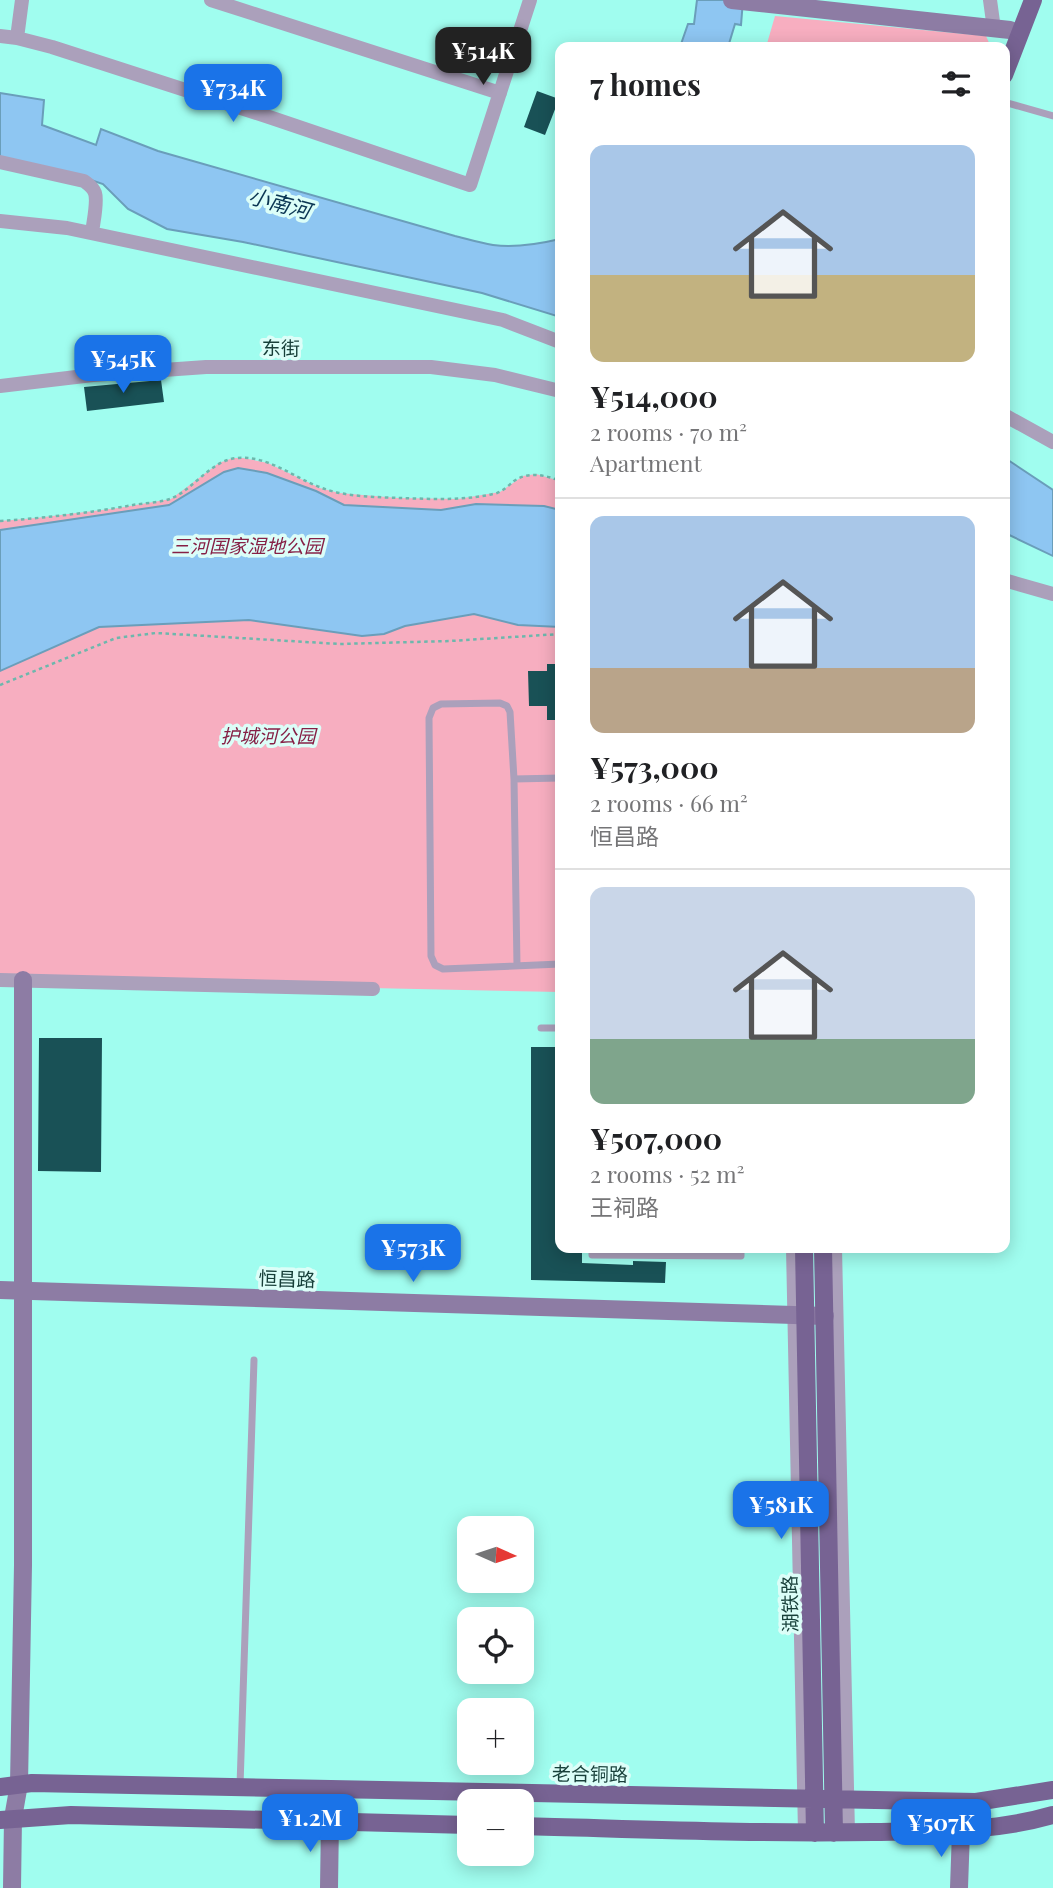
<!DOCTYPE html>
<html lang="en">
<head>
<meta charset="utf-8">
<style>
  body { margin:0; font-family:"Playfair Display","Noto Sans SC",serif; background:#f2f2f2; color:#202124; height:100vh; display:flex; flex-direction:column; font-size:26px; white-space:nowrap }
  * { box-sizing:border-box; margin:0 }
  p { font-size:23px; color:#757577 }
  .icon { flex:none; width:38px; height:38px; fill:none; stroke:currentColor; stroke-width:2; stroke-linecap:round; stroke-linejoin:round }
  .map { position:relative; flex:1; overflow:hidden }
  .panel { position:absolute; left:555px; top:42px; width:455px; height:1211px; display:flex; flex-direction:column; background:#fff; border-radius:14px; box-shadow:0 4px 18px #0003 }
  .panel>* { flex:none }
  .needle { width:46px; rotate:93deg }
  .fabs { position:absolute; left:457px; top:1516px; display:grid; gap:14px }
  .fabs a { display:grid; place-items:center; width:77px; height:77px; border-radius:14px; background:#fff; box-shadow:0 4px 18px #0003; font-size:35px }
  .price { position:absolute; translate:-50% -60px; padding:0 16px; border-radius:14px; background:#1a73e8; color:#fff; font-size:23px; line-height:46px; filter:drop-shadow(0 2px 4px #0008) }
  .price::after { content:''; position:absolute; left:50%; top:42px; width:21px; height:16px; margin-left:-10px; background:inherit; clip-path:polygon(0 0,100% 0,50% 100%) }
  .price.current { background:#222; color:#fff }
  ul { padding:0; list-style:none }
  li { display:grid; align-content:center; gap:14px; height:371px; padding:0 35px }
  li+li { border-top:2px solid #e0e0e0 }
  li span { display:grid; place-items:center; height:217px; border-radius:14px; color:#555 }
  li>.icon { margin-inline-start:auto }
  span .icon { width:126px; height:126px; fill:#fffc; stroke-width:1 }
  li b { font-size:30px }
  h2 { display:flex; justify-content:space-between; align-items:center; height:84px; padding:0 35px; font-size:30px }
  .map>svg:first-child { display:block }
  .green { fill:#f7aec0 }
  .water { fill:#8ec6f2; stroke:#6a9eba; stroke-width:2 }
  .building { fill:#195156 }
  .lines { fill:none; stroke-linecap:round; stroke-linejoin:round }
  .path { stroke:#6db7ac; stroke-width:2.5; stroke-dasharray:3.5 3.5; stroke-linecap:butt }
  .lane { stroke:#aba0bb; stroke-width:7 }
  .street { stroke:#aba0bb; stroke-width:14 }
  .secondary { stroke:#8d7ca4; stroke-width:18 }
  .primary { stroke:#776393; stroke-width:18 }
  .labels { text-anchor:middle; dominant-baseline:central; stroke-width:7; stroke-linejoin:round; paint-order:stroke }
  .street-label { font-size:19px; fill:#173f39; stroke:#dcfef8 }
  .park-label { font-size:19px; font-style:italic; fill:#862045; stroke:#dcfef8 }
  .water-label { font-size:21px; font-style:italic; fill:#0b3653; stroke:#dcfef8 }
</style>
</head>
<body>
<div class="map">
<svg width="1053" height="1888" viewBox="0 0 1053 1888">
  <rect width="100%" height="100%" fill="#a0fdef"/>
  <path class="green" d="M775,16L986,36L991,47H766Z
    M233,458H243L268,463L320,488L339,493L398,498L458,499L500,492L523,476L536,474L560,481V992L0,980V521L36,518L118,508L171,499L219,463Z"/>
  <path class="water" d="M697,0H743L741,25L735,24L728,47H680L688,24H694Z
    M0,93L44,100L42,125L96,145L101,129L158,151L455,236C467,239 480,243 493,245C515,248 539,244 560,239V317L482,293L243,242L167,229L128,209L103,184L88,179L0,157Z
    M1005,458L1053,490V556L1005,533Z
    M238,468L267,473L316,491L344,505L441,510L476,504L544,506L560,510V627L518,625L474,614L405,626L384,634L362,636L249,620L99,627L0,671V530L169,505L224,472Z"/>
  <path class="building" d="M537,91L559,99L545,135L524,127Z
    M161,380L164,402L87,411L84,387Z
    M547,664H560V720H547V706H529L528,671H547Z
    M39,1038H102L101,1172L38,1171Z
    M531,1047H560V1248H582V1263L633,1265V1261L666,1262L665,1283L531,1280Z"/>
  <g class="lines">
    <path class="path" d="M0,521C44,518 89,513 133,505C144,503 158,503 170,499C192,491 211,460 237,458C268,455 294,478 322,488C346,497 376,497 401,498C433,499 466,501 497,493C503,491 509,485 514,481C529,471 545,475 560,481
      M0,685L116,638L156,633L340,644L450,641L560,634"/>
    <path class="lane" d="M1004,102L1053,116
      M514,779L510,712L507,706L500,703L441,704L433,708L429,718L431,956L435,965L443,969L560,964
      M517,966L514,779L560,778
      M541,1028H560
      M592,1248V1255L741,1256V1248
      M240,1786L254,1360"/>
    <path class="street" d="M211,0L500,93
      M990,0L994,29
      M0,36L17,38L52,47L275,119L470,185L530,0
      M17,38L22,0
      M0,162L84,181C88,184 93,187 95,193C98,202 93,223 92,233
      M0,221L67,228L503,320L560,342
      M0,386L93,375L206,367H431L495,375L560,391
      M1004,415L1053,442
      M1004,580L1053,594
      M0,980L373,989
      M793,1248L805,1833
      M835,1248L848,1833"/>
    <path class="secondary" d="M732,0L1010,30
      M0,1290L825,1316
      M12,1888L13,1818L19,1784L23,1565V980
      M329,1888L330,1821
      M959,1888L961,1831"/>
    <path class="primary" d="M1004,75L1033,0
      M804,1248L815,1833
      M823,1248L834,1833
      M0,1787L32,1783L976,1802L1053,1790
      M0,1820L71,1815L469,1825
      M522,1826C639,1829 756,1834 873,1832C933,1831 995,1832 1053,1815"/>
  </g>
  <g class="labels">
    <g class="street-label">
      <text x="281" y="347">东街</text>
      <text transform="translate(287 1278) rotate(2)">恒昌路</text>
      <text transform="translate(789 1604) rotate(-91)">湖铁路</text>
      <text transform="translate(590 1773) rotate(1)">老合铜路</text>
    </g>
    <g class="park-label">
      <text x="247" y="545">三河国家湿地公园</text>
      <text x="268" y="735">护城河公园</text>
    </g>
    <g class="water-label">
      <text transform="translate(280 202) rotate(15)">小南河</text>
    </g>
  </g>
</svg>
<div class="fabs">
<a><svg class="needle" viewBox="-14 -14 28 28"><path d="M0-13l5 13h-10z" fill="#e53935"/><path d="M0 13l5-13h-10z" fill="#757577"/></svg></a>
<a><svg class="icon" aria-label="locate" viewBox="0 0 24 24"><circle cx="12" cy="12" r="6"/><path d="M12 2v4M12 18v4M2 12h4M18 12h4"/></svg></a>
<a>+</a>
<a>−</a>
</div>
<b class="price current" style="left:483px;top:87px">¥514K</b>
<b class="price" style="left:233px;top:124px">¥734K</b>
<b class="price" style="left:123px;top:395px">¥545K</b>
<b class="price" style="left:413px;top:1284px">¥573K</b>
<b class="price" style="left:781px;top:1541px">¥581K</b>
<b class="price" style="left:310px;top:1854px">¥1.2M</b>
<b class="price" style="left:941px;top:1859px">¥507K</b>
<section class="panel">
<h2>7 homes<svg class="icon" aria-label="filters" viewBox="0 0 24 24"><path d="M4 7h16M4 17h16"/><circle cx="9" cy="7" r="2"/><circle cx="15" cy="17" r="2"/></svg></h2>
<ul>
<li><span style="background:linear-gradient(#a9c7e8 60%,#c2b280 0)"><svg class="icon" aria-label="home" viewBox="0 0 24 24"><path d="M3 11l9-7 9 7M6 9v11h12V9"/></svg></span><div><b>¥514,000</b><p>2 rooms · 70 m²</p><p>Apartment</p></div></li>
<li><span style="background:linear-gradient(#a9c7e8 70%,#b9a48a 0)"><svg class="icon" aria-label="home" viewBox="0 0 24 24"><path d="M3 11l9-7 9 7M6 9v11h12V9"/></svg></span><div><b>¥573,000</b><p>2 rooms · 66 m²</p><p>恒昌路</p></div></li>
<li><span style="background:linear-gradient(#c9d6e8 70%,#7fa58c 0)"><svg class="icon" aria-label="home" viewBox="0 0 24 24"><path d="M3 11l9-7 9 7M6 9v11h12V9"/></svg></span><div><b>¥507,000</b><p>2 rooms · 52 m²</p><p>王祠路</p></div></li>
</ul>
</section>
</div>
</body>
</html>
